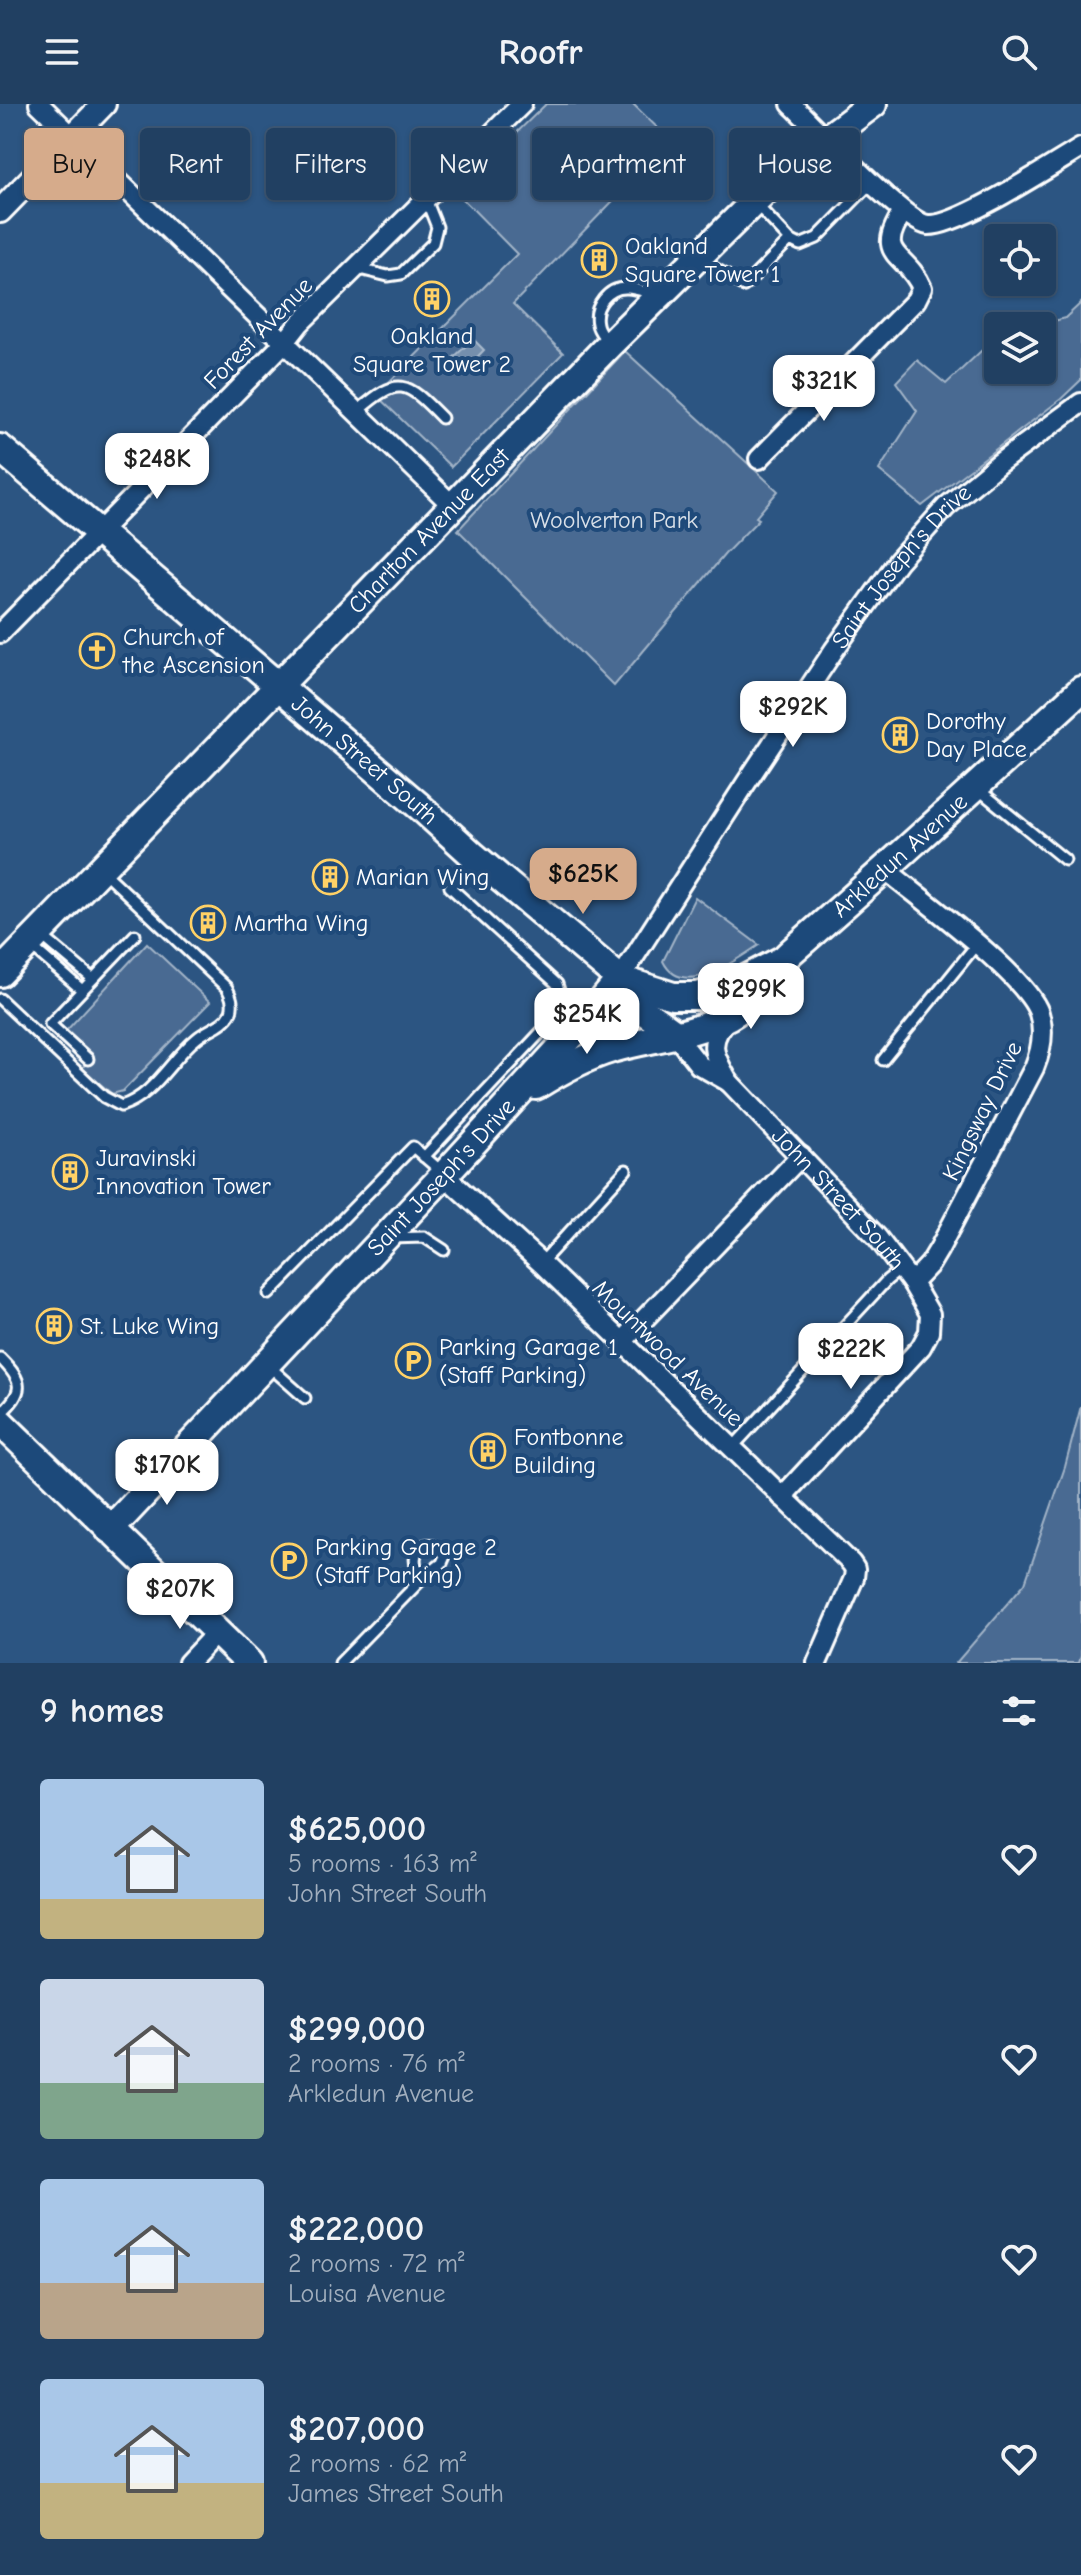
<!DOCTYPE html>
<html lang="en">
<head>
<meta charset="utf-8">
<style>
  body { margin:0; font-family:"Comic Neue",sans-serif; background:#2d4b6b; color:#f1f3f6; height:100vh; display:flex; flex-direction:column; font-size:30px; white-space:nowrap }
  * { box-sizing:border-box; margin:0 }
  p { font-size:26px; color:#a2afbe }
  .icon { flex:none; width:44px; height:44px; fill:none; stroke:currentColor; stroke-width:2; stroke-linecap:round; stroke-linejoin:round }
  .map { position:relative; height:1559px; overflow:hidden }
  .side { display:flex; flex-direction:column; background:#214062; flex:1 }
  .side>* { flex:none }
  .top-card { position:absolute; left:24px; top:24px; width:1034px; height:72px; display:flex; gap:16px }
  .fabs { position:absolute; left:984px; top:120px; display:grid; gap:16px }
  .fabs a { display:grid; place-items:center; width:72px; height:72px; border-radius:8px; background:#214062; box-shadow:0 2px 6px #0004,0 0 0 2px #3e5977; font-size:40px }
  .price { position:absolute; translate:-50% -68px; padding:0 18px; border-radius:16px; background:#fff; color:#222; font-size:26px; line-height:52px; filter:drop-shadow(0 2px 4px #0008) }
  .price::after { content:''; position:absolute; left:50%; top:48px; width:24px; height:18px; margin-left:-12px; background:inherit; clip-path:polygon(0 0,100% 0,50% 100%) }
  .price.selected { background:#d6ab8b; color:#111 }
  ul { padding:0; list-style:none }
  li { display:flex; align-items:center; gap:24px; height:200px; padding:0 40px }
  li span { display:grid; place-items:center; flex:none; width:224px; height:160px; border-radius:8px; color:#555 }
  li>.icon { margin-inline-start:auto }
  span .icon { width:96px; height:96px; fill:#fffc; stroke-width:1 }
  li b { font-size:34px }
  h2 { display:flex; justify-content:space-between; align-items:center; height:96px; padding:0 40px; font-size:34px }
  .pill { padding:0 28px; border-radius:8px; background:#214062; box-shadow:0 2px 6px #0004,0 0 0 2px #3e5977; font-size:28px; line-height:72px }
  .pill.selected { background:#d6ab8b; color:#111 }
  header { display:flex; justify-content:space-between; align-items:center; height:104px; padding:0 40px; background:#214062; font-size:36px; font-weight:700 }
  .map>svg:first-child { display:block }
  .green { fill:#486b92; stroke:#a4b5c8; stroke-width:2 }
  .water { fill:#748fad; stroke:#acbcce; stroke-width:2 }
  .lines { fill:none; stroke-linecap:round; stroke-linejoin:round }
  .service-casing { stroke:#fff; stroke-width:15 }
  .minor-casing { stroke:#fff; stroke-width:24 }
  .tertiary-casing { stroke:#fff; stroke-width:28 }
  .secondary-casing { stroke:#fff; stroke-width:32 }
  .service { stroke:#1f4a7a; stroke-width:9 }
  .minor { stroke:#1f4a7a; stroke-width:18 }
  .tertiary { stroke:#1f4a7a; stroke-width:22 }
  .secondary { stroke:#1f4a7a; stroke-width:26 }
  .labels { text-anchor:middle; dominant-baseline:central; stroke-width:8; stroke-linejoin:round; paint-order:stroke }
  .poi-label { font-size:24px; fill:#fff; stroke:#1f4a7a; text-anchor:start }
  .street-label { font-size:24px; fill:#fff; stroke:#1f4a7a }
  .park-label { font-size:24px; fill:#dae1e9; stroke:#1f4a7a }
</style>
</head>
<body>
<header><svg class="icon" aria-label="menu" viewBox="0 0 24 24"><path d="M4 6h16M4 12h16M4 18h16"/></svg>Roofr<svg class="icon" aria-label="search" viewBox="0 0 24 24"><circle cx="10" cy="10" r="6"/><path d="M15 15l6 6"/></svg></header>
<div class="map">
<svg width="1081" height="1559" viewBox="0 0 1081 1559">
  <rect width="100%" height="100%" fill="#2c5582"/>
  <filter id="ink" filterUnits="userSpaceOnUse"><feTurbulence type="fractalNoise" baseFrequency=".0125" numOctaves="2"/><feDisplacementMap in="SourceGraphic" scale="16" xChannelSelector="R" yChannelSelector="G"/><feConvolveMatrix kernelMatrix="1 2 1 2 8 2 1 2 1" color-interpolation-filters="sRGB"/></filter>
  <g filter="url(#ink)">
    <path class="green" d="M546,0H633L671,37L513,200L563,249L451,363L376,291L517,150L456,88Z
      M1081,199V276L1061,295L922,402L879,366L917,307L896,278L917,256L946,280L998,231V266H1042V222H1035L1065,214Z
      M625,247L778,387L756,413L759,415L725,450L614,582L458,426Z
      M695,793L759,841C735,857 682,896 663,857Z
      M147,839L210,898L123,987L112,990L82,964L94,951L66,927Z
      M1081,1302V1552L1079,1559H956L1025,1479L1065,1363Z"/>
    <path class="water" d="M473,235L484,246L460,271L448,259Z"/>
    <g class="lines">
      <g class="service-casing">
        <path id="service" d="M757,101L790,136L800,141L817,134L872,78
          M701,156L744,182L790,136
          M355,164L388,172L401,170L433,139L437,123L425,93
          M607,238C604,232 598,227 597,220C593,203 608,183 627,184C635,184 645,188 653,190
          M358,307C399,271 406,277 442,314
          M978,685L1065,756
          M41,831L93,875
          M31,842L82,886
          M0,895L104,993L121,1002C154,992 171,955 196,935C207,925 224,922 231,908C234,899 231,892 227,884L103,767
          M88,955L50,920L135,831
          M883,956L976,841
          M424,1053L558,910L561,893L557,880L450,783L473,754
          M391,1134L424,1133L444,1146
          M541,1159L626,1066
          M269,1190L413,1043L442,1068
          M0,1254C24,1278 25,1287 0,1310
          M269,1262L305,1294
          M732,1344L887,1176L902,1164
          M340,1559L422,1475L442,1459L445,1452C434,1429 401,1443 422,1475"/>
      </g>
      <g class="minor-casing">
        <g id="minor">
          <path d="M39,0L452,401"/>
          <path d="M791,0C813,21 905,119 928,121C958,123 1052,61 1081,44"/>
          <path d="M759,355L916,196L922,184C906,147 873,154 903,108"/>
          <path d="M0,529L286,237L300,219L522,0"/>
          <path d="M885,765C921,795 1026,871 1039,909C1045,928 1041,947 1034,964L939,1145L930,1160L912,1179"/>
          <path id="s1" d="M620,875L746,679L834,546L898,457L946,403L998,360L1081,299"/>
          <path id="s2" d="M729,914C705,938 714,952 729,978L877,1133L912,1179L930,1210L929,1228L921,1243L782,1393"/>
          <path d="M674,929L699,961L729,978"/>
          <path d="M444,1071L541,1159L851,1459L855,1465L854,1474L817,1559"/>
          <path d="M623,1237L801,1052"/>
          <path d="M188,1559L217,1528"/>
        </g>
      </g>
      <g class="tertiary-casing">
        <path id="tertiary" d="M0,107L104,0"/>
      </g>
      <g class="secondary-casing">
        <g id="secondary">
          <path id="s3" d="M0,344L419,702L474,752L620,875L673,892H698L732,882L780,857"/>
          <path id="s4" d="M0,869L609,241L763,89L826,35L873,0"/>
          <path d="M620,875L639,904L674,929"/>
          <path id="s5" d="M536,982C560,967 585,953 612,945C650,934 694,931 729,912C759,896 768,868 792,847C890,762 985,674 1081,586"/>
          <path d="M0,1318L249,1559"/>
          <path id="s6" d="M110,1426L444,1071L594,907L620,875"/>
        </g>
      </g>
      <use href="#service" class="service"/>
      <use href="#minor" class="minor"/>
      <use href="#tertiary" class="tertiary"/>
      <use href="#secondary" class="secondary"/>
    </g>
  </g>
  <defs>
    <g id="building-ring" transform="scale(1.8)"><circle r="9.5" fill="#1f4a7a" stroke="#ffd166" stroke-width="1.5"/><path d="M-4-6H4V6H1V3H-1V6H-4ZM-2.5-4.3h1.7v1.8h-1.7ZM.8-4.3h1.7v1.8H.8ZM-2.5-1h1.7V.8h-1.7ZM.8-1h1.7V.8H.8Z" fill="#ffd166"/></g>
    <g id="church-ring" transform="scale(1.8)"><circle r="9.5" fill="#1f4a7a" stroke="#ffd166" stroke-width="1.5"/><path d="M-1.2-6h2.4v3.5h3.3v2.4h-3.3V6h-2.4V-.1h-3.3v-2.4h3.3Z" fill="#ffd166"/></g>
    <g id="parking-ring" transform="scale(1.8)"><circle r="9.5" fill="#1f4a7a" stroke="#ffd166" stroke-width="1.5"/><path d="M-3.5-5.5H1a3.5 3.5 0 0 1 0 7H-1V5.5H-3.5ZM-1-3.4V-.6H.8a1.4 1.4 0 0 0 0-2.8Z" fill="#ffd166"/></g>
  </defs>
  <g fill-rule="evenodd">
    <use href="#building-ring" x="599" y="156"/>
    <use href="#building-ring" x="432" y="195"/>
    <use href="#church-ring" x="97" y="547"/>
    <use href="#building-ring" x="900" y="631"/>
    <use href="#building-ring" x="330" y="773"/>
    <use href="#building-ring" x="208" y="819"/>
    <use href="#building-ring" x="70" y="1068"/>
    <use href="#building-ring" x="54" y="1222"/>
    <use href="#parking-ring" x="413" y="1257"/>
    <use href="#building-ring" x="488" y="1347"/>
    <use href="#parking-ring" x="289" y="1457"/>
  </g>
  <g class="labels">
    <g class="poi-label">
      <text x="625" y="142">Oakland<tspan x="625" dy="28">Square Tower 1</tspan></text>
      <text x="432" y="232" text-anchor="middle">Oakland<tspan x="432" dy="28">Square Tower 2</tspan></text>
      <text x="123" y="533">Church of<tspan x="123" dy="28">the Ascension</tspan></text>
      <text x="926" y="617">Dorothy<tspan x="926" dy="28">Day Place</tspan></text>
      <text x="356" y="773">Marian Wing</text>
      <text x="234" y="819">Martha Wing</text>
      <text x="96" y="1054">Juravinski<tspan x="96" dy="28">Innovation Tower</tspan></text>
      <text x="80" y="1222">St. Luke Wing</text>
      <text x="439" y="1243">Parking Garage 1<tspan x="439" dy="28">(Staff Parking)</tspan></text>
      <text x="514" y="1333">Fontbonne<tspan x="514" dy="28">Building</tspan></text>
      <text x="315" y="1443">Parking Garage 2<tspan x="315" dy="28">(Staff Parking)</tspan></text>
    </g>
    <g class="street-label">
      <text transform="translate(258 229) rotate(-46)">Forest Avenue</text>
      <text stroke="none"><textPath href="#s4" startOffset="616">Charlton Avenue East</textPath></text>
      <text stroke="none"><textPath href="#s1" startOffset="500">Saint Joseph's Drive</textPath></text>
      <text stroke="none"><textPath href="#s3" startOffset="480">John Street South</textPath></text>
      <text stroke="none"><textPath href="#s5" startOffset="442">Arkledun Avenue</textPath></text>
      <text transform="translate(982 1007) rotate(-64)">Kingsway Drive</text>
      <text stroke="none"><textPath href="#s6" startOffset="484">Saint Joseph's Drive</textPath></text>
      <text stroke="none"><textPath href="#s2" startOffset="232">John Street South</textPath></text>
      <text transform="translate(668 1249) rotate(44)">Mountwood Avenue</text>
    </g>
    <g class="park-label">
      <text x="614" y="416">Woolverton Park</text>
    </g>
  </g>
</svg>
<div class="fabs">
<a><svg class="icon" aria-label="locate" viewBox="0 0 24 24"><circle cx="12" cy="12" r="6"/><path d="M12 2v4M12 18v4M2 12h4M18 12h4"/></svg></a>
<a><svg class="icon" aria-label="layers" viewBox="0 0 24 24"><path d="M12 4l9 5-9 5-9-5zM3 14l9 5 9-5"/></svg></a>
</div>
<b class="price" style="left:824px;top:319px">$321K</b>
<b class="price" style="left:157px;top:397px">$248K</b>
<b class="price" style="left:793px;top:645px">$292K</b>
<b class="price selected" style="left:583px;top:812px">$625K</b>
<b class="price" style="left:751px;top:927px">$299K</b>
<b class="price" style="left:587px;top:952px">$254K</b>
<b class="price" style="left:851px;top:1287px">$222K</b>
<b class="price" style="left:167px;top:1403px">$170K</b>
<b class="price" style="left:180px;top:1527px">$207K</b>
<div class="top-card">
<a class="pill selected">Buy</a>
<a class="pill">Rent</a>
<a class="pill">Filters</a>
<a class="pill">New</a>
<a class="pill">Apartment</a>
<a class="pill">House</a>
</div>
</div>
<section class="side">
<h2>9 homes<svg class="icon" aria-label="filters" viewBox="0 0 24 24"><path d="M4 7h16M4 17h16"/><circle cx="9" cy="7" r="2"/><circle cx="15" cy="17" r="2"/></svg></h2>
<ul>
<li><span style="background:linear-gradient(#a9c7e8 75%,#c2b280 0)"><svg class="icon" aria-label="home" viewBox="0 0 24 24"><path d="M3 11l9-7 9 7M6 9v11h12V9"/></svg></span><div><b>$625,000</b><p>5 rooms · 163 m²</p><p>John Street South</p></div><svg class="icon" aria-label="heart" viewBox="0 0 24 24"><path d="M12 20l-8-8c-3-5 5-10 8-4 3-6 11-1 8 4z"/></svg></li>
<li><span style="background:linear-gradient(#c9d6e8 65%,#7fa58c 0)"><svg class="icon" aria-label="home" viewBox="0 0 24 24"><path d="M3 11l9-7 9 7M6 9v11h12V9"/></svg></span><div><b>$299,000</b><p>2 rooms · 76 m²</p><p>Arkledun Avenue</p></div><svg class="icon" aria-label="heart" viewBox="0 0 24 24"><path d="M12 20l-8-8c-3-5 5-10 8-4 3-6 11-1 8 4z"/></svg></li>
<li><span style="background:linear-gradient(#a9c7e8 65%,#b9a48a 0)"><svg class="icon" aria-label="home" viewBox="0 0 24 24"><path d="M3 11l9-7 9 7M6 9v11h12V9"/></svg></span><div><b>$222,000</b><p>2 rooms · 72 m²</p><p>Louisa Avenue</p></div><svg class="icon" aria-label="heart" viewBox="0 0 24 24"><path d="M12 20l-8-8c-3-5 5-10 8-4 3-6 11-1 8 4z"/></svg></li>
<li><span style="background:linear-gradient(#a9c7e8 65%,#c2b280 0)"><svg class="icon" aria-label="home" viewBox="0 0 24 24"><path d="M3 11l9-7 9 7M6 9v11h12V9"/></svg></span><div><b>$207,000</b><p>2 rooms · 62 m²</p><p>James Street South</p></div><svg class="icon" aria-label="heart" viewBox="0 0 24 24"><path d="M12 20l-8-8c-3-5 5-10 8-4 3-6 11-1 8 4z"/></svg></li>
</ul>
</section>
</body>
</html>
